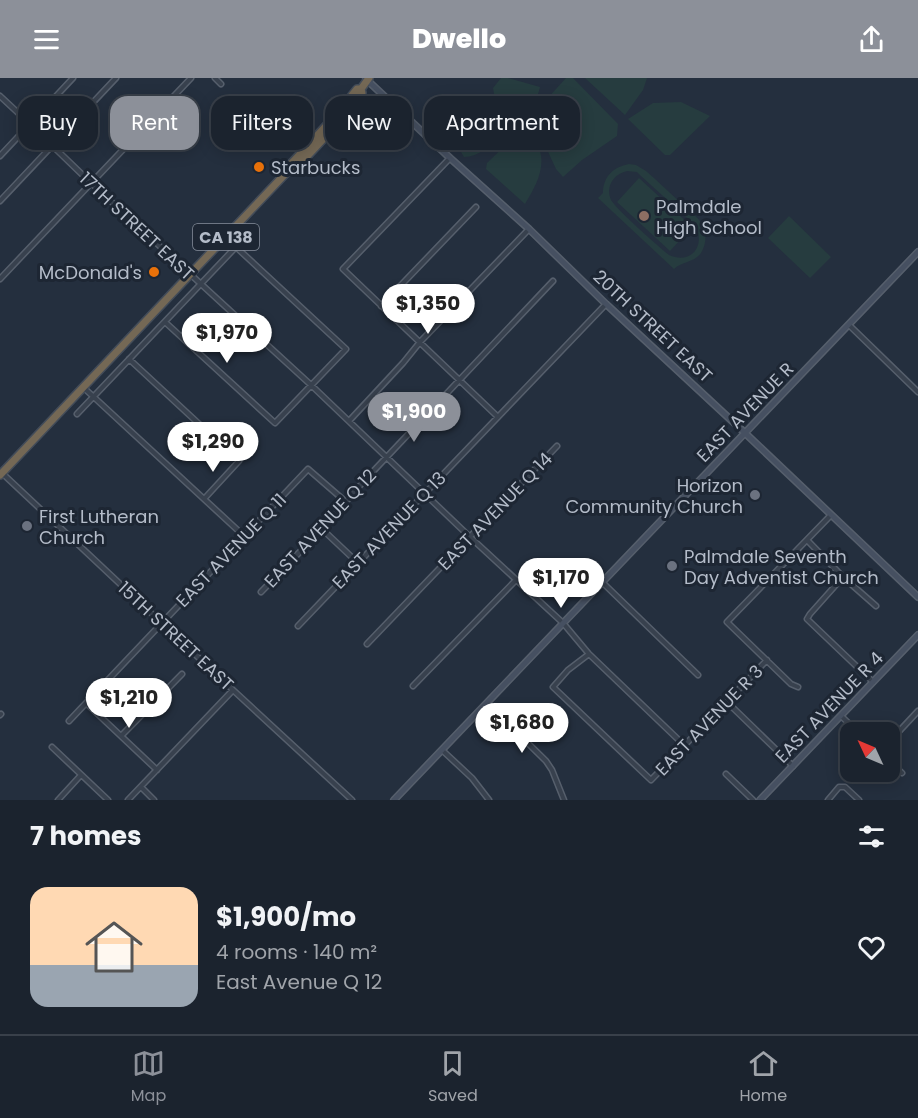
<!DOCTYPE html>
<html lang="en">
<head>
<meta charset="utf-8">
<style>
  body { margin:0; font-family:Poppins,sans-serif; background:#282f3a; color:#f1f3f6; height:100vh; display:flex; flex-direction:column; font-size:22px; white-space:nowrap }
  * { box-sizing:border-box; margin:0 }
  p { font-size:20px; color:#a0a4aa }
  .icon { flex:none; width:33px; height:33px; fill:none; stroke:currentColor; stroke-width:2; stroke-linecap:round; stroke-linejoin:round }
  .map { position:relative; height:722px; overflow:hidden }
  .panel { display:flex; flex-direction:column; background:#1b232e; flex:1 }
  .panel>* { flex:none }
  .top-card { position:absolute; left:18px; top:18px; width:600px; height:54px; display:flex; gap:12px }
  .needle { width:39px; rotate:314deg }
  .fabs { position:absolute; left:840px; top:644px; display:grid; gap:12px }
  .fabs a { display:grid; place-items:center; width:60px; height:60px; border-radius:12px; background:#1b232e; box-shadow:0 3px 15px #0003,0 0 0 2px #39404a; font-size:30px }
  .price { position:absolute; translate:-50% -51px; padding:0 14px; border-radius:21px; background:#fff; color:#222; font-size:20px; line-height:39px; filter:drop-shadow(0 2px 3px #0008) }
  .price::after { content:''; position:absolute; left:50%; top:36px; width:18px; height:14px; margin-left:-9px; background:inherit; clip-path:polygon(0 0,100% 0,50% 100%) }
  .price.on { background:#8c9099; color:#fff }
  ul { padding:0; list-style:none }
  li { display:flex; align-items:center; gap:18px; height:150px; padding:0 30px }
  li span { display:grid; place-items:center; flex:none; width:168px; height:120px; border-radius:18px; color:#555 }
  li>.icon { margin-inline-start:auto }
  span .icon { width:72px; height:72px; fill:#fffc; stroke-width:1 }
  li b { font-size:26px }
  h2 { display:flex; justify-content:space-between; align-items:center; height:72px; padding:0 30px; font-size:26px }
  .pill { padding:0 21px; border-radius:18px; background:#1b232e; box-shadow:0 3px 15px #0003,0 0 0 2px #39404a; font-size:21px; line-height:54px }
  .pill.on { background:#8c9099; color:#fff }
  header { display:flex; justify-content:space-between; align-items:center; height:78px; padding:0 30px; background:#8c9099; color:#fff; font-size:27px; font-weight:800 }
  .tabs { display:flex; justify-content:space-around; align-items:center; height:84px; border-top:2px solid #39404a; background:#1b232e; font-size:16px; color:#a0a4aa }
  .tabs a { display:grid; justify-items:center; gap:3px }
  .tabs .on { color:#8c9099 }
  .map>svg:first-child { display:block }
  .green { fill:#263c3f; fill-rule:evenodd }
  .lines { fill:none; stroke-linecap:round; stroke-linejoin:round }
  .street-casing { stroke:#565f6c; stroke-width:7 }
  .secondary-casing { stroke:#565f6c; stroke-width:8 }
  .highway-casing { stroke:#434c59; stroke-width:10 }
  .street { stroke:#38414e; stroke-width:4 }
  .secondary { stroke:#465061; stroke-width:5 }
  .highway { stroke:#746855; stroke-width:7 }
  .food-dot { fill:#e8710a; stroke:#1d2633; stroke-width:2 }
  .education-dot { fill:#8d6e63; stroke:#1d2633; stroke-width:2 }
  .worship-dot { fill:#6b7280; stroke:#1d2633; stroke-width:2 }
  .labels { text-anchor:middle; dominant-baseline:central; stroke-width:6; stroke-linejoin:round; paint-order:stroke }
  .shield { fill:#1d2633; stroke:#878f9c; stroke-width:1.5 }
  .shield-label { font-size:16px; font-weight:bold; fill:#b4bcc9 }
  .poi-label { font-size:18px; fill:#b4bcc9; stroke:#1d2633; text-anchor:start }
  .street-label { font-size:18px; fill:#b4bcc9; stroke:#1d2633 }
</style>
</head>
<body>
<header><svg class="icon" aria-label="menu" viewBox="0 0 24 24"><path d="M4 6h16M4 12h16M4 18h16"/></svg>Dwello<svg class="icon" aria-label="share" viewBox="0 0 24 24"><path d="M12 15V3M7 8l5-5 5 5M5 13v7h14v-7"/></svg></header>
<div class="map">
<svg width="918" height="722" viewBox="0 0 918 722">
  <rect width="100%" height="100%" fill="#242f3e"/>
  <path class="green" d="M501,0H508L540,9C534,34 522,40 500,47L493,10Z
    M566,0H573L618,46L617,58L582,82L563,99L556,91L537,50L538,38L546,22Z
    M585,0H647L643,12L625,37Z
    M681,24L710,38L670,77H665L628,41L653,25Z
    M464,40L490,43C505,60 482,79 464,79L461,74L457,47Z
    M523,50C527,55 532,59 536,64C549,85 536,108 525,126L486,91L487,85Z
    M629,86L636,87L646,93C659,104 671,116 684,128C691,134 699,140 703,148C707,157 706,167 701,175C694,185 682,183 674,191L598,120L603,115C603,99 613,89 629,86ZM627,93L637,94L641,98L695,147C706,167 692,187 669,177C660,170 615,130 611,122C605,108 614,96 627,93Z
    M639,100L692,149L670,173L617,124Z
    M789,138L831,179L810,200L768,160Z"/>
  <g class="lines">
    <g class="street-casing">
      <path id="street" d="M215,0L221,6
        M0,18L30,46
        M33,49L91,105L311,307L470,459L563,545L589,576L685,668
        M0,78L73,0
        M450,80L343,191L498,339
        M0,123L116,0
        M0,201L191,0
        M381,228L476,129
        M165,244L275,345L346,271L236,169
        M849,247L918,314
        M129,281L239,383L204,421
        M84,310L244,458
        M77,336L252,152
        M349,343L403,285L420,264L529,151
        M2,395L233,612L352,722
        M322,451L358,485
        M807,462L843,499L876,528
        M843,499L810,536L807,541L873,604
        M603,505L698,597
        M261,514L322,451L364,403L553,203
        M298,548L606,226
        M367,566L557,368
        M589,576L568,592L553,609L651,702L767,582
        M413,608L516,502
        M798,609L791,606L727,544L831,437
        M727,624L793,688
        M86,625L157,692
        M487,625L546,683L552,692L564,722
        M0,637L1,636
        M841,638L858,654
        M69,643L308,391L346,424
        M121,658L182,596
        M890,663L918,633
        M52,669L108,722
        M442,672L472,700L489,722
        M890,684L902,695
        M726,696L753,722
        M141,709L154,722
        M58,722L81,697
        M128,722L233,612
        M828,722L839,709H845L859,722"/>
    </g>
    <g class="secondary-casing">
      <path id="secondary" d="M366,1L450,80L529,151L606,226L745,355L918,519
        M394,722L918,174
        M760,722L918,557"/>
    </g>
    <g class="highway-casing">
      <path id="highway" d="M287,94L295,91L342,41L362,15L361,11
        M0,397L287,94L289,88L337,36L357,11H361L369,0"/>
    </g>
    <use href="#street" class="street"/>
    <use href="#secondary" class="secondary"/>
    <use href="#highway" class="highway"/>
  </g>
  <g class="food-dot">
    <circle cx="259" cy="89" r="6"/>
    <circle cx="154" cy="194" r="6"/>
  </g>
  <circle class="education-dot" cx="644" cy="138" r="6"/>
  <g class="worship-dot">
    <circle cx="755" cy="417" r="6"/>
    <circle cx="27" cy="448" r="6"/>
    <circle cx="672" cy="488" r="6"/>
  </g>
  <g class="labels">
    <rect class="shield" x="193" y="146" width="66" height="26" rx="4.5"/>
    <g class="shield-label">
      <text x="226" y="159">CA 138</text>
    </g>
    <g class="poi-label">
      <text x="271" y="89">Starbucks</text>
      <text x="656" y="128">Palmdale<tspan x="656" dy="21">High School</tspan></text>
      <text x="142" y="194" text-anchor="end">McDonald's</text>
      <text x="743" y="407" text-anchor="end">Horizon<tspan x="743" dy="21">Community Church</tspan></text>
      <text x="39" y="438">First Lutheran<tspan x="39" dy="21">Church</tspan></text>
      <text x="684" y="478">Palmdale Seventh<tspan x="684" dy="21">Day Adventist Church</tspan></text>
    </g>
    <g class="street-label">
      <text transform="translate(137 148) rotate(43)">17TH STREET EAST</text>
      <text transform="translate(653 248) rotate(43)">20TH STREET EAST</text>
      <text transform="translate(745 334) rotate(-46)">EAST AVENUE R</text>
      <text transform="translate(495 433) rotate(-46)">EAST AVENUE Q 14</text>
      <text transform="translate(320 450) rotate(-47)">EAST AVENUE Q 12</text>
      <text transform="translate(389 452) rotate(-46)">EAST AVENUE Q 13</text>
      <text transform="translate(231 472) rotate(-46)">EAST AVENUE Q 11</text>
      <text transform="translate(176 558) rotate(43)">15TH STREET EAST</text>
      <text transform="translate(829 629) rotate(-46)">EAST AVENUE R 4</text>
      <text transform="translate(709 642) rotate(-46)">EAST AVENUE R 3</text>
    </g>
  </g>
</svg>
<div class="fabs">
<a><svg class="needle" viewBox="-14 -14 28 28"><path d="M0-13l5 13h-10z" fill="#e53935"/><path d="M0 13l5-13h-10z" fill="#a0a4aa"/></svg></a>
</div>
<b class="price" style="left:428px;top:257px">$1,350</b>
<b class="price" style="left:227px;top:286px">$1,970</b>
<b class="price on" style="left:414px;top:365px">$1,900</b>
<b class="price" style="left:213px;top:395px">$1,290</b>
<b class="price" style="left:561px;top:531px">$1,170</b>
<b class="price" style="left:129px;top:651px">$1,210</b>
<b class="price" style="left:522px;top:676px">$1,680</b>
<div class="top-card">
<a class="pill">Buy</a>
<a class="pill on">Rent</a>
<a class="pill">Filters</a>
<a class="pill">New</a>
<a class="pill">Apartment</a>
</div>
</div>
<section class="panel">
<h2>7 homes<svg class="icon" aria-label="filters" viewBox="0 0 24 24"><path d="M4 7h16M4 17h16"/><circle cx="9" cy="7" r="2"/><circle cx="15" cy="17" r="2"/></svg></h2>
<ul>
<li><span style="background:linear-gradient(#ffd9b3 65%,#9aa5b1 0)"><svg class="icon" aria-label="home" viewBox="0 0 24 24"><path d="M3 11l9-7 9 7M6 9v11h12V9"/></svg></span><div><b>$1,900/mo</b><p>4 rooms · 140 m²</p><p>East Avenue Q 12</p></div><svg class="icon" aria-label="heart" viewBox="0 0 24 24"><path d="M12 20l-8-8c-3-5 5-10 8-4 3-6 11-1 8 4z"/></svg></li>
</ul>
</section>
<nav class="tabs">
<a class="on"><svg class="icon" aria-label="map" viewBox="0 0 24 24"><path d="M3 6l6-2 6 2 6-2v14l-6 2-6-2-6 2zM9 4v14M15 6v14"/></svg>Map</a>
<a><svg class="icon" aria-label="saved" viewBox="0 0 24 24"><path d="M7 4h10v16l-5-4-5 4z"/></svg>Saved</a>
<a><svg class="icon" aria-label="home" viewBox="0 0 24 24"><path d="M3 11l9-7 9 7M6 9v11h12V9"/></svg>Home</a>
</nav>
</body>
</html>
